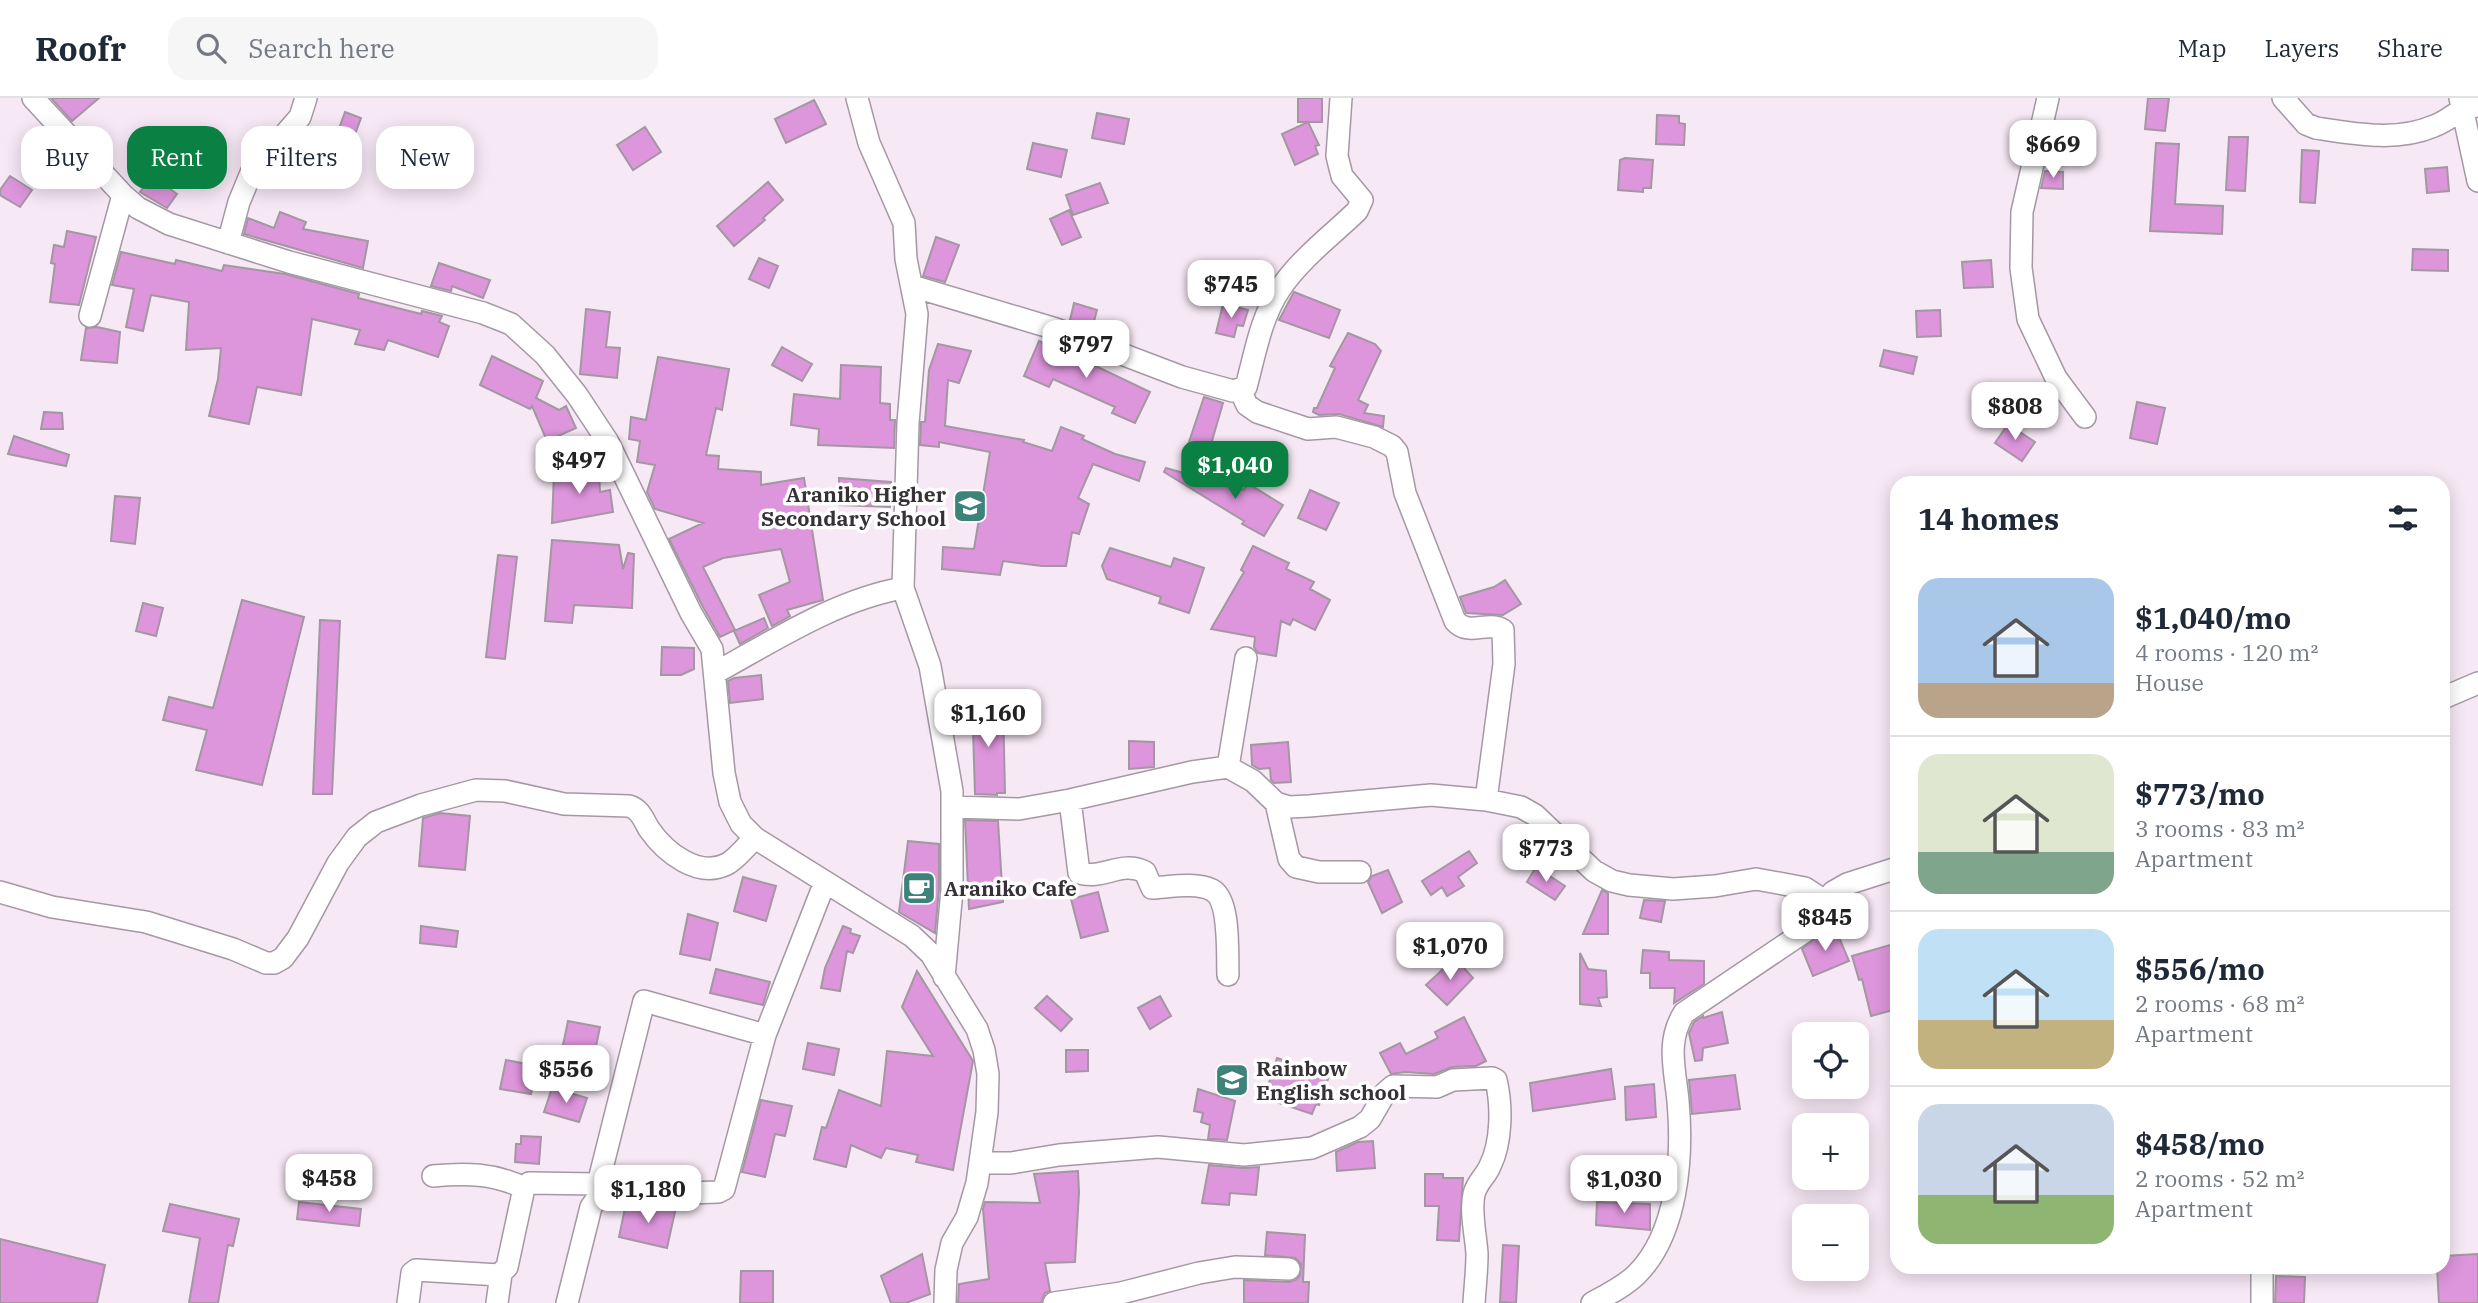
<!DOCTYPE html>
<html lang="en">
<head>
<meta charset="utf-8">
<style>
  body { margin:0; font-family:"IBM Plex Serif",serif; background:#f6f6f7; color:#1f2937; height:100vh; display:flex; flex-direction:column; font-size:26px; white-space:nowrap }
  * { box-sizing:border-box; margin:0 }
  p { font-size:23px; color:#747a83 }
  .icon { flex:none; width:38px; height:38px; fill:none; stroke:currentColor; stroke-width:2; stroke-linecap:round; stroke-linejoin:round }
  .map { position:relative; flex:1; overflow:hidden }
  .drawer { position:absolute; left:1890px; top:378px; width:560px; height:798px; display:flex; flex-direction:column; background:#fff; border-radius:21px; box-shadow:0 4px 18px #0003 }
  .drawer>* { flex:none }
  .guide { position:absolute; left:21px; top:28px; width:665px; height:63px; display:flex; gap:14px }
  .fabs { position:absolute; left:1792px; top:924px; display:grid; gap:14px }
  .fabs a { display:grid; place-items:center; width:77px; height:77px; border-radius:14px; background:#fff; box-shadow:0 4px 18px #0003; font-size:35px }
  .price { position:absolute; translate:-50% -60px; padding:0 16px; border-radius:14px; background:#fff; color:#222; font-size:23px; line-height:46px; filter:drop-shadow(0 2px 4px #0008) }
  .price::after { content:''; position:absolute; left:50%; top:42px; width:21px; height:16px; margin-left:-10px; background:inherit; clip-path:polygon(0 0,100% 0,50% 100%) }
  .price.active { background:#0b8043; color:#fff }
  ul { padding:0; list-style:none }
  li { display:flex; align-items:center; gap:21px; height:175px; padding:0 28px }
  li+li { border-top:2px solid #e0e1e3 }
  li span { display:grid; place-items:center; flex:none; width:196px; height:140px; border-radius:21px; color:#555 }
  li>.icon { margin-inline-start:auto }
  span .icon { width:84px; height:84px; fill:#fffc; stroke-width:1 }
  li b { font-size:30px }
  h2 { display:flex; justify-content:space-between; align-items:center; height:84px; padding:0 28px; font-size:30px }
  .pill { padding:0 24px; border-radius:21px; background:#fff; box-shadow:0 4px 18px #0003; font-size:24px; line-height:63px }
  .pill.active { background:#0b8043; color:#fff }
  header { display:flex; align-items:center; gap:42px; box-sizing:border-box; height:98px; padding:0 35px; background:#fff; border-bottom:2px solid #e0e1e3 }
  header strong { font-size:33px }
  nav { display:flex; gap:38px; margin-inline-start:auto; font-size:24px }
  .search { width:490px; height:63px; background:#f6f6f7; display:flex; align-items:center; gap:18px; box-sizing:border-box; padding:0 24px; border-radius:21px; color:#747a83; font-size:26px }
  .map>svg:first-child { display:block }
  .building { fill:#dd95db; stroke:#a397a2; stroke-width:2 }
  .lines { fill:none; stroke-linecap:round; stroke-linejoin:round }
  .minor-casing { stroke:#a598a4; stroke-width:24 }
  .minor { stroke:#fff; stroke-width:21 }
  .labels { text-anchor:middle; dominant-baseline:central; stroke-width:7; stroke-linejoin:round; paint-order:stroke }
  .poi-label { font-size:21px; font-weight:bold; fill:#363136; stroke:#fff; text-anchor:start }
</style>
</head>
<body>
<header>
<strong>Roofr</strong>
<div class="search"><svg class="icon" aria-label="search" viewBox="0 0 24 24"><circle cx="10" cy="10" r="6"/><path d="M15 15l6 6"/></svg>Search here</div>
<nav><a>Map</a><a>Layers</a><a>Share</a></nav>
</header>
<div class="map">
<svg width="2478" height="1205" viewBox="0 0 2478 1205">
  <rect width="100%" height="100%" fill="#f6e8f5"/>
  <path class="building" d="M51,0H99L72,23Z
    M1298,0H1322V24H1298Z
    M2148,0H2169L2165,33L2145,31Z
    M814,2L826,26L786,45L775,21Z
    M345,14L361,20L349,52L333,47Z
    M1097,15L1129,21L1124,46L1092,40Z
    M1657,17L1679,18V25L1685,26L1684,47L1656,46Z
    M1308,24L1319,47L1315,48L1318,56L1295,67L1282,36Z
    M645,29L661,54L633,72L617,47Z
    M2229,39H2248L2245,93L2226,92Z
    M1033,45L1067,52L1061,79L1027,71Z
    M2156,45L2179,46L2175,106L2223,108L2222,136L2150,133Z
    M2302,52L2319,53L2315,105L2300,104Z
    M1625,60L1653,62L1651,90H1643V94L1618,92L1620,62Z
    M2447,69L2449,93L2427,95L2425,71Z
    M2045,73L2063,74V91L2041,90Z
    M10,78L32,92L20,109L0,97V92Z
    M152,78L177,96L167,110L140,94Z
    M768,84L783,102L763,120L765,122L734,148L717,128Z
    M1100,85L1108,105L1073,117L1066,97Z
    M1069,112L1081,139L1062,147L1050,121Z
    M280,114L306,124L303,131L368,143L363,170L244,136L248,120L274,130Z
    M67,133L96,139L79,207L50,204L55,166L51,165L54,147L64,149Z
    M936,139L959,147L945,184L923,178Z
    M2413,151L2448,152V173L2412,172Z
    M121,154L175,166L176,162L222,173L224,167L285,176L359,196L358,200L421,216L422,213L442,218L439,224L449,228L438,259L388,242L384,252L355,246L360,232L312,221L301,297L257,289L249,326L209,318L218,281L221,250L186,252L189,204L151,197L143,233L126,229L134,191L112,187Z
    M759,160L778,168L769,190L749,181Z
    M1991,162L1993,189L1964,190L1962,164Z
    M439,165L490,182L483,200L452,188L451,193L431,188Z
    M1294,194L1340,212L1329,240L1279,222Z
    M1074,205L1097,212L1092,231L1070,222Z
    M1223,206L1248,212L1243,228L1237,227L1234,239L1216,235Z
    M586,211L610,214L606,249L620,250L617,280L580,276Z
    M1940,212L1941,238L1917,239L1916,213Z
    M97,229L120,234L117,265L81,262L86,230Z
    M1348,235L1375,246L1381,253L1358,302L1368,307L1364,315L1384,318L1383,329L1339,316L1319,317L1313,314L1314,310H1317L1335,270L1330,268Z
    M1039,243L1064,254L1065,249L1085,256L1083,262L1150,294L1135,325L1112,315L1115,309L1053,281L1049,289L1024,278Z
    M938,246L971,253L959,285L948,282L945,328L1024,342L1023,344L1052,353L1061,329L1084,338L1082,341L1115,356L1145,364L1139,383L1093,366L1078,400L1089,406L1079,436L1072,434L1066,468H1042L1003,463L1000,477L942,471L943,449L974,451L990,354L939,344V349L920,347L921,324H925L929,272Z
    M782,249L812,266L802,283L772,267Z
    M1884,252L1917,259L1913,276L1880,268Z
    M492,258L543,283L536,300L559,312L566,308L576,330L547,343L532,308L530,311L480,287Z
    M658,259L729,271L722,312L716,310L706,357L719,358L718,371L761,374V387L804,380L823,502L787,512L790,518L772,528L759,497L790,484L781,451L723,460L703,469L735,532L720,539L703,509L669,441L703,425L655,411L647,394L655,367L637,364L640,343L629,341L631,319L646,322Z
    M841,267L881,269L880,305L890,306V322H895L894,350L818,347L819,331L791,327L794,296L840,301Z
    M1204,299L1223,305L1207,360L1187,350Z
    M2137,304L2165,310L2157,346L2130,340Z
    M44,314L62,315L63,331H41Z
    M2008,326L2035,344L2022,363L1995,345Z
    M14,338L69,357L66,368L8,356Z
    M1166,370L1244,392L1247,385L1283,407L1264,438L1242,426L1244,423L1164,374Z
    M599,373L600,394L610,392L613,414L552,425L554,375Z
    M839,380L891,384L890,409L839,407Z
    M1310,392L1339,405L1326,432L1298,420Z
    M115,398L140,400L135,446L111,443Z
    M552,442L619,447L623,471L628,455L634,456L632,510L574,507L572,525L545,523Z
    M1253,448L1289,465L1286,471L1314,484L1310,491L1330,502L1315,532L1293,521L1290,527L1281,523L1276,558L1258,555L1254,549L1255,539L1211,531L1244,474L1241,472Z
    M1110,450L1171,469L1174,460L1204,470L1189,515L1159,505L1161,499L1107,481L1102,468Z
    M498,457L517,459L505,561L486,559Z
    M1505,482L1521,506L1503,517L1466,515L1460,499L1494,489Z
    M242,502L304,519L262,687L196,672L207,632L163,622L169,599L213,610Z
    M143,505L163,510L156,538L136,533Z
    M764,520L768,530L740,546L734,533Z
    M320,522L340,523L332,696H313Z
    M662,549L694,550V571L681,577H661Z
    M761,577L763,601L730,605L728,583L734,580Z
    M1003,607L1005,695H997V697L975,696L973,632H969L968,609Z
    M1129,643L1154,644V669L1129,671Z
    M1288,644L1291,684L1274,685L1271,682L1270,670L1259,671L1252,667L1251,647Z
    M440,715L470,718L465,772L419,768L423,720Z
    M965,722L998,723L1003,804L969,811Z
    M908,743L939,746V791L935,835L899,814Z
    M1469,753L1477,765L1458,779L1464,788L1447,798L1442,789L1431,797L1422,783Z
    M1536,769L1565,788L1555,802L1527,784Z
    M1388,772L1402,804L1382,815L1368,784L1372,778Z
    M743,779L776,788L766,823L734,813Z
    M1602,792L1608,795V836H1583Z
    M1098,794L1108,833L1081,840L1071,801Z
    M1644,802L1665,803L1661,824L1640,820Z
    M688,816L718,825L710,862L680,856Z
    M421,828L458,833L456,849L420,845Z
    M843,828L851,831L850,835L860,838L853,855L847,853L840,893L821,890L825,870Z
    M1835,830L1849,863L1813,878L1802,851L1816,839Z
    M1897,845V911L1871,918L1862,881L1859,882L1852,858Z
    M1643,852L1669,854V862L1704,863V886L1674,905L1675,890H1650V875H1641Z
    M1580,855L1588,871L1606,873L1607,899L1598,900L1601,908L1580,906Z
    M1455,860L1473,880L1447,907L1426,887Z
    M716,871L770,884L763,907L710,895Z
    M917,873L973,963L953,1072L916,1064L918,1057L886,1050L881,1060L851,1047L846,1069L814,1061L822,1029L826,1030L839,992L881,1008L887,953L933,958L902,909Z
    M1047,898L1072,921L1061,933L1035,910Z
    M1160,898L1171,918L1150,931L1138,910Z
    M1722,914L1728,945L1703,950L1702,962L1695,963L1689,935L1694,924L1703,918V920Z
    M1464,919L1486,963L1476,968L1452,969L1434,976L1405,974L1391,976L1380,955L1400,945L1406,956L1438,940L1435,934Z
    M568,923L600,929L594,958L562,952Z
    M808,945L839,951L834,977L803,971Z
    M1066,952H1088V973L1066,974Z
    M1277,960L1329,978L1319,1007L1316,1006L1312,1016L1264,1000Z
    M506,962L537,968L531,996L500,991Z
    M1611,971L1615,1001L1533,1013L1530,985Z
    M1735,977L1740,1011L1692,1016L1689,982Z
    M1654,986L1656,1019L1626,1022L1625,989Z
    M552,990L587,1000L579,1024L544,1014Z
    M1198,991L1235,1003L1227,1042L1208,1041L1210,1027L1201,1024L1203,1015L1194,1013Z
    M761,1002L792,1008L785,1038L775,1036L765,1079L742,1074Z
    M521,1038L541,1039L539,1066L515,1064L516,1046H521Z
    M1373,1043L1375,1070L1337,1073L1336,1054L1358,1044Z
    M1209,1067L1243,1070L1259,1069L1256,1097L1230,1095L1229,1107L1202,1105Z
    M1078,1073L1079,1094L1075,1164L1045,1165L1050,1193L1045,1195L1041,1205H958L959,1186L989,1181L983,1111L985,1104L1040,1105L1034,1076Z
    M1425,1076H1443V1080H1463L1459,1143L1437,1142L1439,1108H1425Z
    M299,1104L361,1111L359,1128L297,1121Z
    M1597,1104L1650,1106V1132L1596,1127Z
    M170,1106L239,1121L233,1148L228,1147L218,1205H189L200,1140L163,1133Z
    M676,1109L667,1150L619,1139L625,1110Z
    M1267,1134L1305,1137L1303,1184H1309L1308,1205H1244V1182L1289,1184L1296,1182L1300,1177L1301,1166L1295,1160L1265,1157Z
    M0,1141L105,1167L97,1205H0Z
    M1503,1147L1519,1148L1516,1205L1500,1204Z
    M922,1156L930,1196L906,1205H891L881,1178Z
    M2478,1156V1205H2439L2437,1169H2443V1158Z
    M741,1173H773V1205H740Z
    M2276,1178L2305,1179L2304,1205H2275Z"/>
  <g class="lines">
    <g class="minor-casing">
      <path id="minor" d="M33,0L123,97L138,110L169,126L289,164L483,215L511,226L545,257L577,297L608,344L691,515L712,551L724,675L730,704L741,726L755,740L912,838L931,856L977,931L984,952L988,976L987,1014L977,1085L967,1119L952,1145L946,1172L945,1205
        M857,0L869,45L904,125L906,161L917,216L908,325L903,490L930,568L952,693V792L944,879
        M2048,0L2022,114L2021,170L2028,221L2056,280L2085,319
        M2283,0L2306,26L2316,30C2355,36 2397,44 2434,28C2453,21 2455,11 2478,8
        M2460,0L2478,83
        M228,145L239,104L251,75L300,19L306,0
        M912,188L1056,231L1182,279L1233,293L1246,289C1255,256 1261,219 1280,191C1300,161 1332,137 1357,113L1362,102L1342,78L1337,58L1341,0
        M90,218L123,97
        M1240,292L1247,307L1257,314L1308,331L1336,329L1374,339L1392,348L1397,354L1405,395L1455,523C1469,539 1488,522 1503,532L1504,566L1486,702L1431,697L1309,708L1289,709L1276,705
        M715,575C775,542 836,502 903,490
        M2443,600L2478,585
        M1228,669L1246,560
        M1070,702L1079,775C1104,782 1121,762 1145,774L1152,790C1170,789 1196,784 1212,792C1231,802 1227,858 1228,877
        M1486,702L1521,709L1535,717L1594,773L1612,783L1629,787L1673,791L1715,788L1756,781L1805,790L1825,803
        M954,709L1019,711L1070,702L1192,674L1228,669L1253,683L1276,705L1289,761L1296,769L1319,774H1360
        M0,794L52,809L146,824L233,851L266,865H274L283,860L298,840L338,765L357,739L376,724L421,707L476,692L505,693L564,706L629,708C641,712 643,721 649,731C665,754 698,781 727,766C737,761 747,747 755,740
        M765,937L644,903L598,1086V1091L605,1098L718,1094L724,1091L765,937L825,784
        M980,1065H1011L1059,1057L1158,1049L1244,1057L1312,1050L1360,1029L1370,1021L1385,995L1393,988L1437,989L1453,982L1492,980L1496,982C1502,1007 1502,1044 1490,1068C1486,1078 1477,1084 1474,1096C1470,1114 1476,1138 1477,1156C1477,1172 1475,1189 1474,1205
        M433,1078C465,1075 494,1075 524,1090
        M408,1205L412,1175L416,1172L499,1177L507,1169L524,1090L529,1085L598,1086
        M497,1205L501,1176
        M567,1205L591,1109L601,1095
        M1054,1205L1121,1195L1199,1175L1235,1169L1289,1171
        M1592,1205C1607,1197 1625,1188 1637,1176C1678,1135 1683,1058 1678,1003C1675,971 1666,944 1684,915L1804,834L1833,794L1847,786L1897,770
        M2262,1205V1169"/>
    </g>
    <use href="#minor" class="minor"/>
  </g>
  <defs>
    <g id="school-square" transform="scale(1.75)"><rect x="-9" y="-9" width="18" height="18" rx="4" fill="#3e8379" stroke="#fff"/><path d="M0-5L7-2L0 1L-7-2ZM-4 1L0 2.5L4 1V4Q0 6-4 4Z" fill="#fff"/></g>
    <g id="cafe-square" transform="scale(1.75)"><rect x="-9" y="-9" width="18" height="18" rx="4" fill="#3e8379" stroke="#fff"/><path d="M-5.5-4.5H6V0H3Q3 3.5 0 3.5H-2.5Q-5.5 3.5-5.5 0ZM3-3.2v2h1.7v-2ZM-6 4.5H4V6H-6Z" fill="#fff"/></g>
  </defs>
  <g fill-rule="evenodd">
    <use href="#school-square" x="970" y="408"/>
    <use href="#cafe-square" x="919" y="790"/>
    <use href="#school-square" x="1232" y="982"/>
  </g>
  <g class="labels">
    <g class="poi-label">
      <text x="946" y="396" text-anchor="end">Araniko Higher<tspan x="946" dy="24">Secondary School</tspan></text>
      <text x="944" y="790">Araniko Cafe</text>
      <text x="1256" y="970">Rainbow<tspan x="1256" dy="24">English school</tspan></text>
    </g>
  </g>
</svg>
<div class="fabs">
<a><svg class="icon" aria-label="locate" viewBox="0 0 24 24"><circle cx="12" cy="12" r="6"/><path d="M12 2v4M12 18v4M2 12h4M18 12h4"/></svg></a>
<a>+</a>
<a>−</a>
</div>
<b class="price" style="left:2053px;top:82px">$669</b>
<b class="price" style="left:1231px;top:222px">$745</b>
<b class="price" style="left:1086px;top:282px">$797</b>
<b class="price" style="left:2015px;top:344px">$808</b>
<b class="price" style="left:579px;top:398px">$497</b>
<b class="price active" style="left:1235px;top:403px">$1,040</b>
<b class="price" style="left:988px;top:651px">$1,160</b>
<b class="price" style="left:1546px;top:786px">$773</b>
<b class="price" style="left:1825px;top:855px">$845</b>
<b class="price" style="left:1450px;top:884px">$1,070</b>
<b class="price" style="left:566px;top:1007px">$556</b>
<b class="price" style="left:329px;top:1116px">$458</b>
<b class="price" style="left:1624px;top:1117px">$1,030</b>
<b class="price" style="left:648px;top:1127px">$1,180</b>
<div class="guide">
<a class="pill">Buy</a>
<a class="pill active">Rent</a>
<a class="pill">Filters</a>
<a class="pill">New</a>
</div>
<section class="drawer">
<h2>14 homes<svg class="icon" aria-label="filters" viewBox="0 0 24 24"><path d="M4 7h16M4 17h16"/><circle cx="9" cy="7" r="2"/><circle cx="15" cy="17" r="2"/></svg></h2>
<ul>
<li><span style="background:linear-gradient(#a9c7e8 75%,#b9a48a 0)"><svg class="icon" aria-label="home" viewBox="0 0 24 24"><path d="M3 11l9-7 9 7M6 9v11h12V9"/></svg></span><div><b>$1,040/mo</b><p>4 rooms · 120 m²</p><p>House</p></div></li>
<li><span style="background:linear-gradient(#dfe7d0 70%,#7fa58c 0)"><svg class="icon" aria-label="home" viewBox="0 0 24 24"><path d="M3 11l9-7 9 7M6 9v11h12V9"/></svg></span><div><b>$773/mo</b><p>3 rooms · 83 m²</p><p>Apartment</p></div></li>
<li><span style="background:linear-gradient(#bfe0f5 65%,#c2b280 0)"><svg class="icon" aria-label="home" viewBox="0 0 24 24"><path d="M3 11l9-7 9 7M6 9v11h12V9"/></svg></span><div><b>$556/mo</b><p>2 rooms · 68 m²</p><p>Apartment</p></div></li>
<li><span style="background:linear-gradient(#c9d6e8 65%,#8fb573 0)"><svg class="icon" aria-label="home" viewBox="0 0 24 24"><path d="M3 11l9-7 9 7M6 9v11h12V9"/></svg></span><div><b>$458/mo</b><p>2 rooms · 52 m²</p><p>Apartment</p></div></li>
</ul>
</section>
</div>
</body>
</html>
